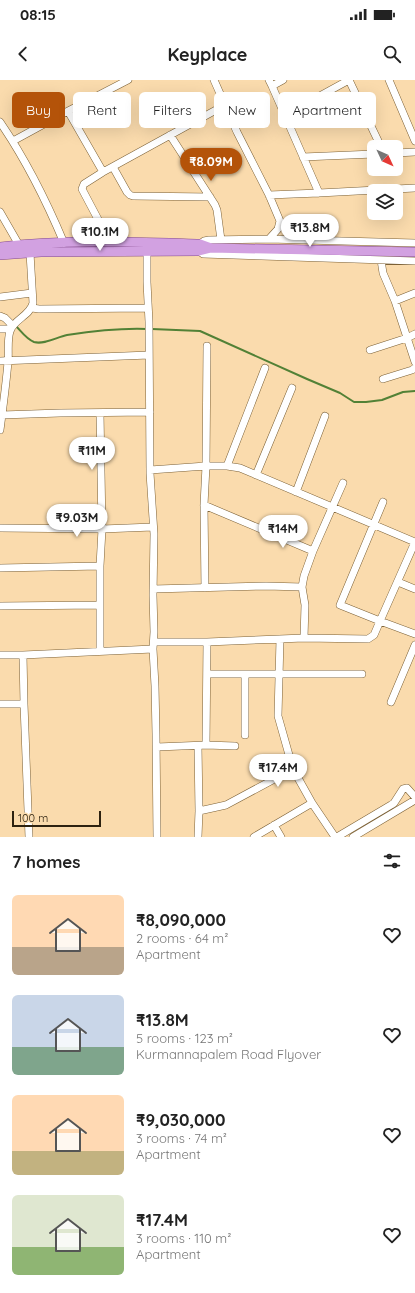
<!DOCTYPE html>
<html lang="en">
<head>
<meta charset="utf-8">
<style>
  body { margin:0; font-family:Quicksand,sans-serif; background:#f6f6f6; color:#222; height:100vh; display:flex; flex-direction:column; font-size:15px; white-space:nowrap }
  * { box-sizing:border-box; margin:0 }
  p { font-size:13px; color:#767676 }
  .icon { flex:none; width:22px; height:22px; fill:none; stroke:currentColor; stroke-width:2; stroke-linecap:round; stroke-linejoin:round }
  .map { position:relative; height:757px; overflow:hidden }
  .panel { display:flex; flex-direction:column; background:#fff; flex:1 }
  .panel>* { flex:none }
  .hud { position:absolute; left:12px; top:12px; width:391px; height:36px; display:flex; gap:8px }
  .needle { width:26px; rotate:134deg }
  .tools { position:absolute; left:367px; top:60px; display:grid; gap:8px }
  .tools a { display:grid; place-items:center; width:36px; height:36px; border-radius:6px; background:#fff; box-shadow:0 4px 16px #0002; font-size:20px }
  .scale { position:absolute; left:12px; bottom:10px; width:89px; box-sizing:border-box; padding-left:4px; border:2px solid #2d2210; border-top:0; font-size:11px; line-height:14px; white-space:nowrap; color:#2d2210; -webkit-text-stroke:3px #fadbad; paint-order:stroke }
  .price { position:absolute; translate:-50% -34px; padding:0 9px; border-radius:14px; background:#fff; color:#222; font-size:13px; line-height:26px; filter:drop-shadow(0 1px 2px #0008) }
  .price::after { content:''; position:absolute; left:50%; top:24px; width:12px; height:9px; margin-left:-6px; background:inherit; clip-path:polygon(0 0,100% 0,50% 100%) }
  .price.selected { background:#b45309; color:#fff }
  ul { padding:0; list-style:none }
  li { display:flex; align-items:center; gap:12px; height:100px; padding:0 12px }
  li span { display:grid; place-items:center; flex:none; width:112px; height:80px; border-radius:6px; color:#555 }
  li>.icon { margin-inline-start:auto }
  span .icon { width:48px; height:48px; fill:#fffc; stroke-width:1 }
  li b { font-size:17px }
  h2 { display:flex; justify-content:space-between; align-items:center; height:48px; padding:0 12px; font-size:17px }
  .chip { padding:0 14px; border-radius:6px; background:#fff; box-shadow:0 4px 16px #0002; font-size:14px; line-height:36px }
  .chip.selected { background:#b45309; color:#fff }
  .status { display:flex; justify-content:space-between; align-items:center; height:28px; padding:0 20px; background:#fff; direction:ltr }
  .status svg { height:11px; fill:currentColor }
  header { display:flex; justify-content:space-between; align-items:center; height:52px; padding:0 12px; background:#fff; font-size:18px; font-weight:700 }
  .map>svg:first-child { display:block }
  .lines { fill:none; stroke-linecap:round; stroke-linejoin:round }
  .stream { stroke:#528136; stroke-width:2 }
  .minor-casing { stroke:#7c6136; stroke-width:8 }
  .major-casing { stroke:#854c8b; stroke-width:10 }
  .minor { stroke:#fff; stroke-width:7 }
  .major { stroke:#d2a1e1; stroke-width:9 }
</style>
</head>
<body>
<div class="status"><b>08:15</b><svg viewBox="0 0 49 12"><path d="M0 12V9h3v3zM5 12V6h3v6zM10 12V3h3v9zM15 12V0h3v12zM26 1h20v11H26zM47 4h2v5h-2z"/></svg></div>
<header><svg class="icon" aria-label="back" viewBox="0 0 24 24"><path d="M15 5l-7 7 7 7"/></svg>Keyplace<svg class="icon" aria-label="search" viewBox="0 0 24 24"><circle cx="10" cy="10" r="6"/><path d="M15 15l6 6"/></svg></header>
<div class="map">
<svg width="415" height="757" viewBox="0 0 415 757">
  <rect width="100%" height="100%" fill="#fadbad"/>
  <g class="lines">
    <path class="stream" d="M15,245C21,251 26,259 34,262C44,265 57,257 67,255C93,251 121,248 147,249
      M152,249L200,251L307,299L340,313L354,322H366L382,320L403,312L415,311"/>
    <g class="minor-casing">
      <path id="minor" d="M128,0L68,31L103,92L225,25
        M214,0L237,52L269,115L280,141L278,149L269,159L209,160L204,161L200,164L199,171L203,174L415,181
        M269,0L272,6L283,0
        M349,0L381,67
        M389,0L415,61
        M272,6L319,113
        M285,35L349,0
        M0,42C26,80 46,120 64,163
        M170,55L215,125L217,130L221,160
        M13,61L68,31
        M396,73L415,72
        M303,77L374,74
        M113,87L127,112L130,115L133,116L210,117
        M103,92L84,104L82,109L110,162
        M269,115L319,113L415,108
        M0,132L19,165
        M269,159L415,163
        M147,168V202L149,242L150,393L154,454L153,515L154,552L153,569L155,606L156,654L157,757
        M381,180L383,193L395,221L415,213
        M0,217L32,213
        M395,221L415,282
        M32,228L39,229L148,228
        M0,236L5,238L13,246
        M0,249H11
        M207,266L206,386H227L240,388L415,462
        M370,270L407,258L415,254
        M0,281L149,275
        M383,299L412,290L415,288
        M2,335L60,333L150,332
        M0,350C3,327 6,305 8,282C9,272 7,261 10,251C14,239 30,236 33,223L30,173
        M227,386L265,288
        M150,390L206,386L204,425L205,508
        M256,395L292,308
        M296,412L325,336
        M383,422L340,525L380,541L415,462
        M204,425L313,471L343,403
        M0,448L102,449L153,447
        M0,488L100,486L102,449L100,333
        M398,502L415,509
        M302,507L305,525L304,558
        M153,509L266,506L302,507L304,496L313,471
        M100,525V571
        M0,526L100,525V486
        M280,559L278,636L293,689
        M154,562H207L304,558L368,559L374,555L380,541L415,554
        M0,575H23L24,624
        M23,575L153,569
        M208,594H362
        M245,594V655
        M391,622L415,565
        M0,624H24L29,757
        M206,665L235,666
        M157,667L206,665L207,562
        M199,731L226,725L293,689L312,723L335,757
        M274,745L281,757
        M198,757L199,731L198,666
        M254,757L312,723
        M337,757L391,725L394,723L403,709L407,708L415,717
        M353,757L415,720"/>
    </g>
    <g class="major-casing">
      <path id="major" d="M0,167C66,159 133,162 200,164L211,168
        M0,175L41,172L199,171L211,168L415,172"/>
    </g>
    <use href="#minor" class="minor"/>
    <use href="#major" class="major"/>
  </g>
</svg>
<div class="tools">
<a><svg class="needle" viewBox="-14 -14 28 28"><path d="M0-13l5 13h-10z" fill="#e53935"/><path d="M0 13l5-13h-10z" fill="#767676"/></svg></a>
<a><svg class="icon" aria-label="layers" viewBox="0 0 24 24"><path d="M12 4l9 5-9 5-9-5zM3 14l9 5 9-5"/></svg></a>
</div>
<div class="scale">100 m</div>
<b class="price selected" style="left:211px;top:102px">₹8.09M</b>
<b class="price" style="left:310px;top:168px">₹13.8M</b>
<b class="price" style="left:100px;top:172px">₹10.1M</b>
<b class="price" style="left:92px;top:391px">₹11M</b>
<b class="price" style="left:77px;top:458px">₹9.03M</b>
<b class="price" style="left:283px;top:469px">₹14M</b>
<b class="price" style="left:278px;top:708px">₹17.4M</b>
<div class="hud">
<a class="chip selected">Buy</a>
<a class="chip">Rent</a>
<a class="chip">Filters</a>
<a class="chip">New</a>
<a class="chip">Apartment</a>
</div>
</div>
<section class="panel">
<h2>7 homes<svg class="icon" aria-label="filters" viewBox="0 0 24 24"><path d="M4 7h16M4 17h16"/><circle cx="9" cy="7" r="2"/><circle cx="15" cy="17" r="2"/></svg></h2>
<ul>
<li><span style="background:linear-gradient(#ffd9b3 65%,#b9a48a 0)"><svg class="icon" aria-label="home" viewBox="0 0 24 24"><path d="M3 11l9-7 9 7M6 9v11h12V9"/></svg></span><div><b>₹8,090,000</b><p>2 rooms · 64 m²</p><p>Apartment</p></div><svg class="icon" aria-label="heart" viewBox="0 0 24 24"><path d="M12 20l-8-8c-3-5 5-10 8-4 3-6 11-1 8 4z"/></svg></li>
<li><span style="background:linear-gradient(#c9d6e8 65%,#7fa58c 0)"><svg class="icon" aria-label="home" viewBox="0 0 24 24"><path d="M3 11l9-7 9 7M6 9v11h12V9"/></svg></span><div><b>₹13.8M</b><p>5 rooms · 123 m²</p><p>Kurmannapalem Road Flyover</p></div><svg class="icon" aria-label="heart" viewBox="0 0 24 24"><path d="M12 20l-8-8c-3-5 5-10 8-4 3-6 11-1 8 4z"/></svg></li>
<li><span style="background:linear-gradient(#ffd9b3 70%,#c2b280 0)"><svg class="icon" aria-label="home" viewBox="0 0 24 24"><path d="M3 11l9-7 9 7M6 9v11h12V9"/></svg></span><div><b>₹9,030,000</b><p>3 rooms · 74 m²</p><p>Apartment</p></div><svg class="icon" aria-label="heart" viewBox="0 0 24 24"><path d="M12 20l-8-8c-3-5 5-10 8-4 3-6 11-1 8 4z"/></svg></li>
<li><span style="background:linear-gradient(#dfe7d0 65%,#8fb573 0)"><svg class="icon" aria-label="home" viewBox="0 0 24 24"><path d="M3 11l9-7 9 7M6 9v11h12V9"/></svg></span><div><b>₹17.4M</b><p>3 rooms · 110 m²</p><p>Apartment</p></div><svg class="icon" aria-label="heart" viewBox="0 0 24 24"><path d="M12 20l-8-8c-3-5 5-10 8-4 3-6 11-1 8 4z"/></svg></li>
</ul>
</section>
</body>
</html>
